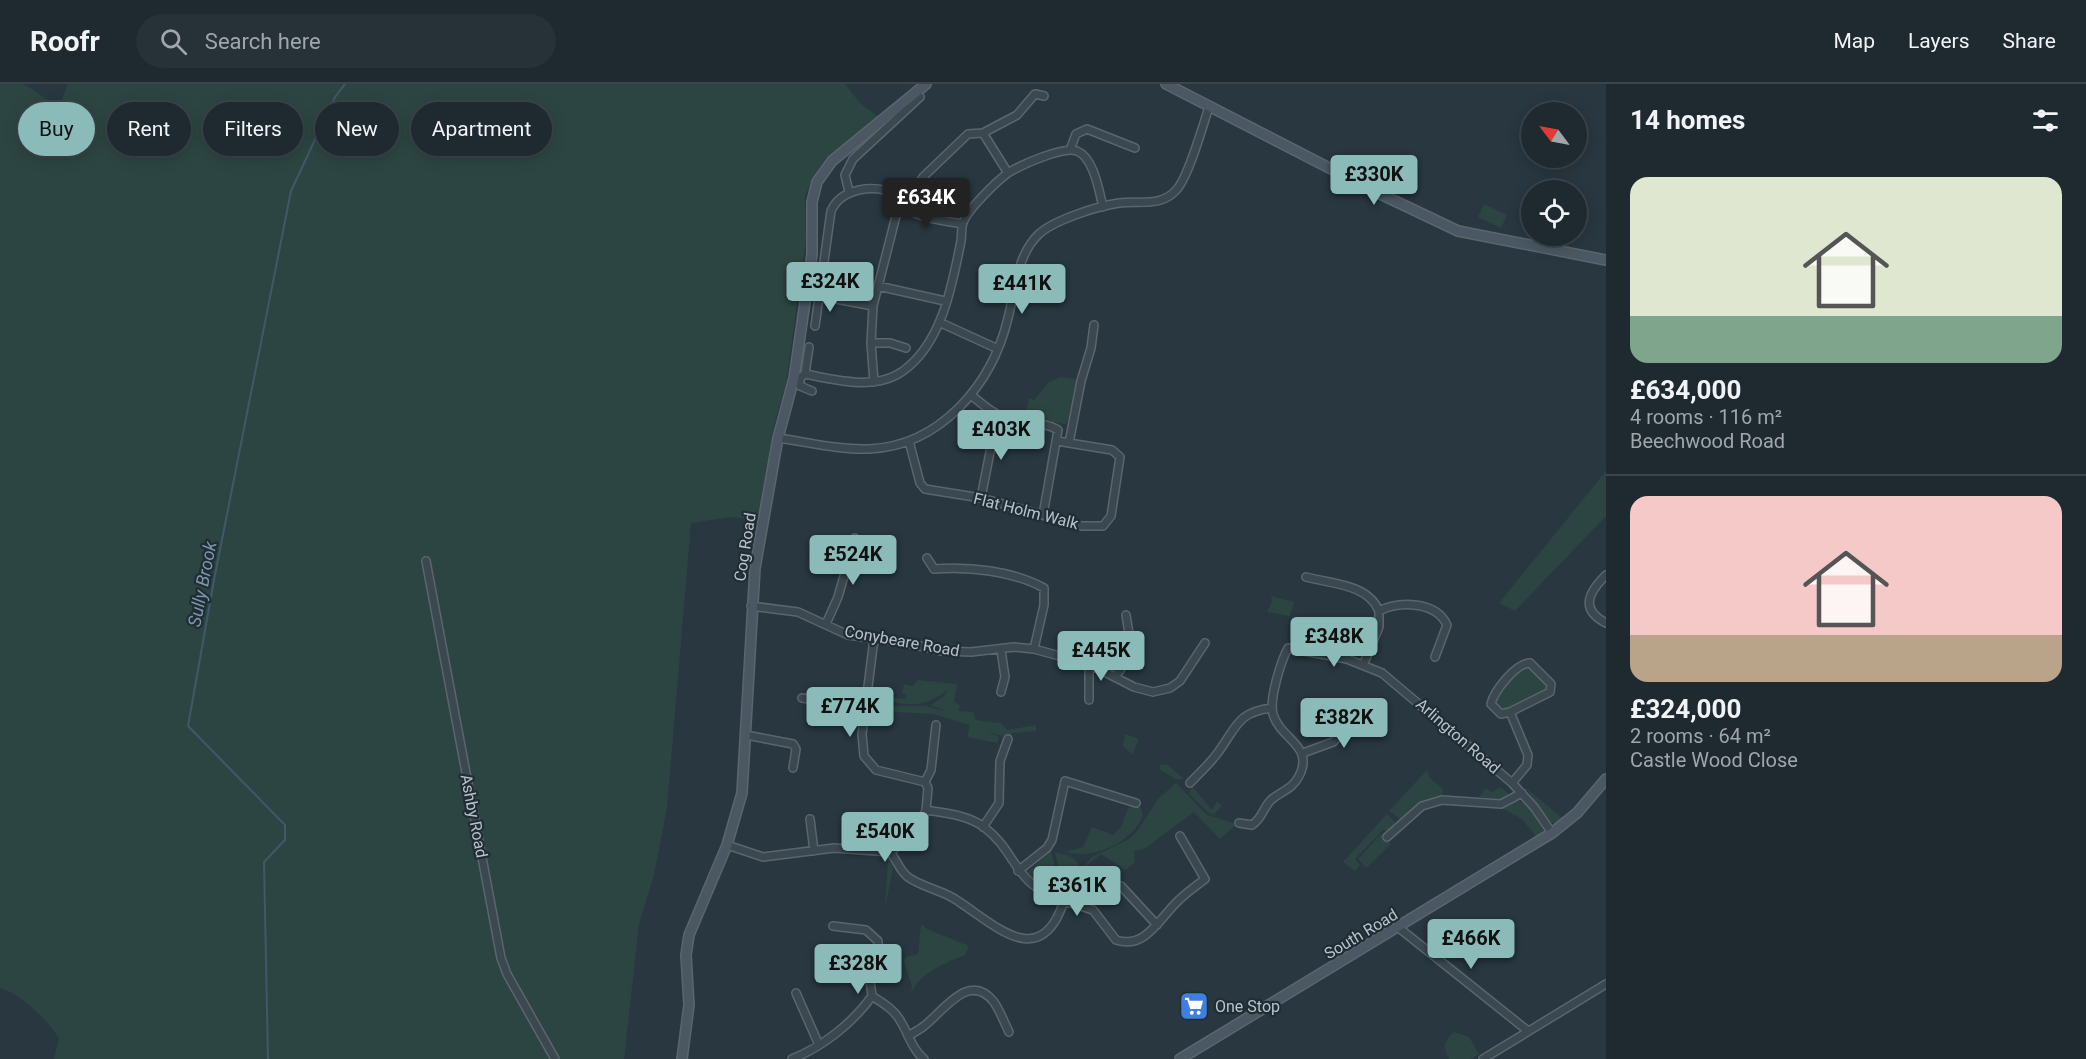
<!DOCTYPE html>
<html lang="en">
<head>
<meta charset="utf-8">
<style>
  body { margin:0; font-family:Roboto,sans-serif; background:#263138; color:#f1f3f6; height:100vh; display:flex; flex-direction:column; font-size:22px; white-space:nowrap }
  * { box-sizing:border-box; margin:0 }
  p { font-size:20px; color:#a1a6ab }
  .icon { flex:none; width:33px; height:33px; fill:none; stroke:currentColor; stroke-width:2; stroke-linecap:round; stroke-linejoin:round }
  .map { position:relative; flex:1; overflow:hidden }
  .details { display:flex; flex-direction:column; background:#1e2930; width:480px }
  .details>* { flex:none }
  .guide { position:absolute; left:18px; top:18px; width:570px; height:54px; display:flex; gap:12px }
  .needle { width:39px; rotate:302deg }
  .controls { position:absolute; left:1521px; top:18px; display:grid; gap:12px }
  .controls a { display:grid; place-items:center; width:66px; height:66px; border-radius:50%; background:#1e2930; box-shadow:0 3px 15px #0003,0 0 0 2px #3c454c; font-size:30px }
  .price { position:absolute; translate:-50% -51px; padding:0 14px; border-radius:6px; background:#8bbbb9; color:#111; font-size:20px; line-height:39px; filter:drop-shadow(0 2px 3px #0008) }
  .price::after { content:''; position:absolute; left:50%; top:36px; width:18px; height:14px; margin-left:-9px; background:inherit; clip-path:polygon(0 0,100% 0,50% 100%) }
  .price.selected { background:#222; color:#fff }
  ul { padding:0; list-style:none }
  li { display:grid; align-content:center; gap:12px; height:318px; padding:0 24px }
  li+li { border-top:2px solid #3c454c }
  li span { display:grid; place-items:center; height:186px; border-radius:18px; color:#555 }
  li>.icon { margin-inline-start:auto }
  span .icon { width:108px; height:108px; fill:#fffc; stroke-width:1 }
  li b { font-size:26px }
  h2 { display:flex; justify-content:space-between; align-items:center; height:72px; padding:0 24px; font-size:26px }
  .pill { padding:0 21px; border-radius:27px; background:#1e2930; box-shadow:0 3px 15px #0003,0 0 0 2px #3c454c; font-size:21px; line-height:54px }
  .pill.selected { background:#8bbbb9; color:#111 }
  header { display:flex; align-items:center; gap:36px; box-sizing:border-box; height:84px; padding:0 30px; background:#1e2930; border-bottom:2px solid #3c454c }
  header strong { font-size:28px }
  nav { display:flex; gap:33px; margin-inline-start:auto; font-size:21px }
  .search { width:420px; height:54px; background:#263138; display:flex; align-items:center; gap:15px; box-sizing:border-box; padding:0 21px; border-radius:33px; color:#a1a6ab; font-size:22px }
  main { display:flex; flex:1; min-height:0 }
  .map>svg:first-child { display:block }
  .green { fill:#2d4542 }
  .lines { fill:none; stroke-linecap:round; stroke-linejoin:round }
  .stream { stroke:#405868; stroke-width:2 }
  .street-casing { stroke:#5a666d; stroke-width:10 }
  .secondary-casing { stroke:#5a666d; stroke-width:12 }
  .street { stroke:#3c4850; stroke-width:7 }
  .secondary { stroke:#4b5863; stroke-width:9 }
  .labels { text-anchor:middle; dominant-baseline:central; stroke-width:4.5; stroke-linejoin:round; paint-order:stroke }
  .street-label { font-size:16px; fill:#b9c3ca; stroke:#212d35 }
  .poi-label { font-size:16px; fill:#b9c3ca; stroke:#212d35; text-anchor:start }
  .water-label { font-size:18px; font-style:italic; fill:#7c98aa; stroke:#212d35 }
</style>
</head>
<body>
<header>
<strong>Roofr</strong>
<div class="search"><svg class="icon" aria-label="search" viewBox="0 0 24 24"><circle cx="10" cy="10" r="6"/><path d="M15 15l6 6"/></svg>Search here</div>
<nav><a>Map</a><a>Layers</a><a>Share</a></nav>
</header>
<main>
<div class="map">
<svg width="1606" height="975" viewBox="0 0 1606 975">
  <rect width="100%" height="100%" fill="#283740"/>
  <path class="green" d="M0,0H24L59,23L68,0H845L860,19L880,34L825,75L813,94L805,112L806,155L786,300L774,342L758,436L731,433L691,439L667,724L654,791L639,840L624,975H54L59,954C48,937 20,909 0,904Z
    M1484,120L1507,131L1501,144L1478,133Z
    M1060,293L1075,295L1076,297L1068,336L1065,340L1025,333L1029,314L1034,316L1049,298Z
    M1606,387V432L1515,527L1499,519Z
    M1271,512L1294,518L1290,532L1267,528L1272,517Z
    M1526,582L1549,601L1548,606L1501,627L1494,621C1497,608 1515,588 1526,582Z
    M918,596L957,600L954,618L960,621L958,627L973,628L976,636L1001,639L1007,646L1036,641V647L1013,649L1007,653L987,648L999,653L997,659L967,653L970,641L933,630L893,628L872,622V617L896,622H926L948,628L931,621L944,612L947,606C922,627 901,620 872,614L873,612L906,615V610L902,609L904,600L912,602Z
    M1125,650L1139,655L1132,671L1123,662Z
    M1161,680L1168,681L1184,695H1176L1159,685Z
    M1427,686L1430,694L1443,705L1442,713L1424,717L1400,735L1389,727Z
    M1176,699L1207,731L1237,740L1220,755L1194,728L1144,765L1134,767L1135,778L1126,786L1101,770L1081,786L1092,773L1129,755L1138,746L1158,715Z
    M1192,702L1212,726L1217,717L1222,722L1214,730L1216,732L1208,728L1189,710Z
    M1501,703L1510,711L1504,715L1479,713L1486,704L1492,708Z
    M1525,703L1562,734L1555,739L1550,738Z
    M1517,717L1530,721L1545,745L1536,753L1522,735L1500,723Z
    M1135,720L1140,722L1143,731C1133,759 1092,776 1066,768L1083,763L1092,743L1113,751L1121,743L1128,724Z
    M1387,730L1395,738V742L1389,747L1383,746L1355,775L1360,781L1355,787L1343,778Z
    M1381,750L1391,760L1366,784L1358,775Z
    M1051,767L1060,800L1051,807L1036,798L1028,788Z
    M1055,768L1072,773L1079,780V786L1062,799Z
    M888,774L893,783L885,825Z
    M921,840L927,845L969,862L965,871C945,879 921,888 911,909L912,902L904,878L906,873L918,870Z
    M1455,948L1469,953L1479,970L1471,975H1449L1444,962L1450,951Z"/>
  <g class="lines">
    <path class="stream" d="M268,975L264,778L285,756V741L188,642L214,496L291,107L335,13L345,0"/>
    <g class="street-casing">
      <path id="street" d="M983,49L1017,31L1035,10L1044,12
        M1070,66L1076,50L1087,45L1135,64
        M849,108L845,91L853,75L920,13
        M878,202L945,217
        M820,212L873,222
        M941,239L998,265
        M815,242L831,127C841,104 876,99 896,111C904,116 908,126 917,130C930,136 948,137 962,140
        M871,259H890L906,264
        M805,290L809,263
        M874,298L871,259L873,222L896,132L923,93L968,50L983,49L1008,89
        M812,307L800,302V294L805,290C836,296 875,307 903,287C942,259 952,202 961,157C962,152 961,144 963,139C967,126 997,97 1008,89C1021,81 1063,62 1077,67C1094,74 1099,107 1103,123
        M971,311C982,320 993,330 1007,335C1023,340 1044,337 1058,346L1043,431
        M778,354C807,358 839,366 869,365C940,362 992,301 1008,234C1015,207 1017,170 1039,150C1054,136 1098,122 1119,119C1141,116 1162,124 1178,104C1190,88 1202,44 1209,23
        M909,357L920,399L925,405L981,414L1082,442H1103L1111,432L1120,373L1112,366L1057,357
        M1069,359L1081,297L1091,264L1094,241
        M981,414L990,368L1005,335
        M927,474L934,485C968,482 1013,487 1044,504V521L1034,565
        M426,477L501,874L507,890L555,975
        M1606,491C1589,508 1579,525 1606,539
        M1306,493C1332,500 1368,500 1379,527C1399,517 1436,517 1447,541L1435,573
        M751,522L798,528L848,551L902,558L942,567L971,568L1014,563L1034,565L1089,580L1134,603L1153,608L1170,604L1180,597L1205,559
        M826,540L838,513L855,454
        M874,555L862,650L864,672L876,686L925,698
        M1001,566L1005,593L1001,608
        M1364,579L1379,543V527
        M1116,592L1132,568L1126,531
        M802,614L865,623
        M1089,616V580
        M1510,628L1550,608L1551,600L1530,579C1516,579 1494,607 1491,620L1501,630L1510,628L1528,671L1527,681L1512,699
        M746,651L793,660L796,665L793,684
        M1303,669L1333,658L1361,628H1365L1380,642
        M1190,699C1199,689 1211,679 1219,667C1237,642 1238,628 1272,624
        M926,726C945,729 968,731 984,743C1019,770 1012,800 1064,817
        M810,735L814,767
        M1239,739L1252,741C1262,735 1263,724 1271,716C1281,707 1293,705 1299,692C1315,662 1280,655 1273,630C1269,615 1281,577 1288,564L1347,575L1382,589L1512,699L1534,723L1552,749
        M983,743L999,719L1000,677L1008,655
        M1387,753L1422,722L1442,716L1501,720L1522,709
        M727,761L763,773L834,764L890,768L909,754L922,737L926,726L928,704L925,698L931,686L936,641
        M890,768C897,776 899,786 908,793C923,804 943,806 958,817C997,843 1041,887 1064,817L1093,826L1116,856C1146,866 1160,833 1179,816C1187,808 1196,802 1205,795L1180,752
        M1018,787L1047,764L1052,756L1065,697L1136,719
        M1121,802L1157,841
        M1399,844L1528,947
        M796,909L819,961
        M872,912C883,919 895,926 901,938C909,951 912,965 924,975
        M908,952C913,949 919,946 924,942C943,928 969,886 994,918C1000,927 1004,938 1009,948
        M792,975C822,963 853,939 872,912L869,888L878,871V857L866,846L833,842
        M1483,975L1606,900"/>
    </g>
    <g class="secondary-casing">
      <path id="secondary" d="M1166,0L1374,107L1458,147L1606,176
        M682,975L689,921L686,871L689,851L727,761L742,709L755,484L778,354L794,294L812,170V118L817,98L832,77L926,0
        M1180,975L1552,749L1577,729L1606,695"/>
    </g>
    <use href="#street" class="street"/>
    <use href="#secondary" class="secondary"/>
  </g>
  <defs>
    <g id="supermarket-square" transform="scale(1.5)"><rect x="-9" y="-9" width="18" height="18" rx="4" fill="#3f7fe0" stroke="#212d35"/><path d="M-6-5.5h2.5l.6 2H6L4.5 2H-2.5L-4.4-4H-6ZM-1.5 3.2a1.3 1.3 0 1 0 .1 0ZM3 3.2a1.3 1.3 0 1 0 .1 0Z" fill="#fff"/></g>
  </defs>
  <g fill-rule="evenodd">
    <use href="#supermarket-square" x="1194" y="922"/>
  </g>
  <g class="labels">
    <g class="street-label">
      <text transform="translate(1026 427) rotate(14)">Flat Holm Walk</text>
      <text transform="translate(745 463) rotate(-81)">Cog Road</text>
      <text transform="translate(902 557) rotate(10)">Conybeare Road</text>
      <text transform="translate(1458 652) rotate(41)">Arlington Road</text>
      <text transform="translate(474 732) rotate(79)">Ashby Road</text>
      <text transform="translate(1361 850) rotate(-31)">South Road</text>
    </g>
    <g class="poi-label">
      <text x="1215" y="922">One Stop</text>
    </g>
    <g class="water-label">
      <text transform="translate(202 500) rotate(-79)">Sully Brook</text>
    </g>
  </g>
</svg>
<div class="controls">
<a><svg class="needle" viewBox="-14 -14 28 28"><path d="M0-13l5 13h-10z" fill="#e53935"/><path d="M0 13l5-13h-10z" fill="#a1a6ab"/></svg></a>
<a><svg class="icon" aria-label="locate" viewBox="0 0 24 24"><circle cx="12" cy="12" r="6"/><path d="M12 2v4M12 18v4M2 12h4M18 12h4"/></svg></a>
</div>
<b class="price" style="left:1374px;top:122px">£330K</b>
<b class="price selected" style="left:926px;top:145px">£634K</b>
<b class="price" style="left:830px;top:229px">£324K</b>
<b class="price" style="left:1022px;top:231px">£441K</b>
<b class="price" style="left:1001px;top:377px">£403K</b>
<b class="price" style="left:853px;top:502px">£524K</b>
<b class="price" style="left:1334px;top:584px">£348K</b>
<b class="price" style="left:1101px;top:598px">£445K</b>
<b class="price" style="left:850px;top:654px">£774K</b>
<b class="price" style="left:1344px;top:665px">£382K</b>
<b class="price" style="left:885px;top:779px">£540K</b>
<b class="price" style="left:1077px;top:833px">£361K</b>
<b class="price" style="left:1471px;top:886px">£466K</b>
<b class="price" style="left:858px;top:911px">£328K</b>
<div class="guide">
<a class="pill selected">Buy</a>
<a class="pill">Rent</a>
<a class="pill">Filters</a>
<a class="pill">New</a>
<a class="pill">Apartment</a>
</div>
</div>
<section class="details">
<h2>14 homes<svg class="icon" aria-label="filters" viewBox="0 0 24 24"><path d="M4 7h16M4 17h16"/><circle cx="9" cy="7" r="2"/><circle cx="15" cy="17" r="2"/></svg></h2>
<ul>
<li><span style="background:linear-gradient(#dfe7d0 75%,#7fa58c 0)"><svg class="icon" aria-label="home" viewBox="0 0 24 24"><path d="M3 11l9-7 9 7M6 9v11h12V9"/></svg></span><div><b>£634,000</b><p>4 rooms · 116 m²</p><p>Beechwood Road</p></div></li>
<li><span style="background:linear-gradient(#f6c9c9 75%,#b9a48a 0)"><svg class="icon" aria-label="home" viewBox="0 0 24 24"><path d="M3 11l9-7 9 7M6 9v11h12V9"/></svg></span><div><b>£324,000</b><p>2 rooms · 64 m²</p><p>Castle Wood Close</p></div></li>
</ul>
</section>
</main>
</body>
</html>
